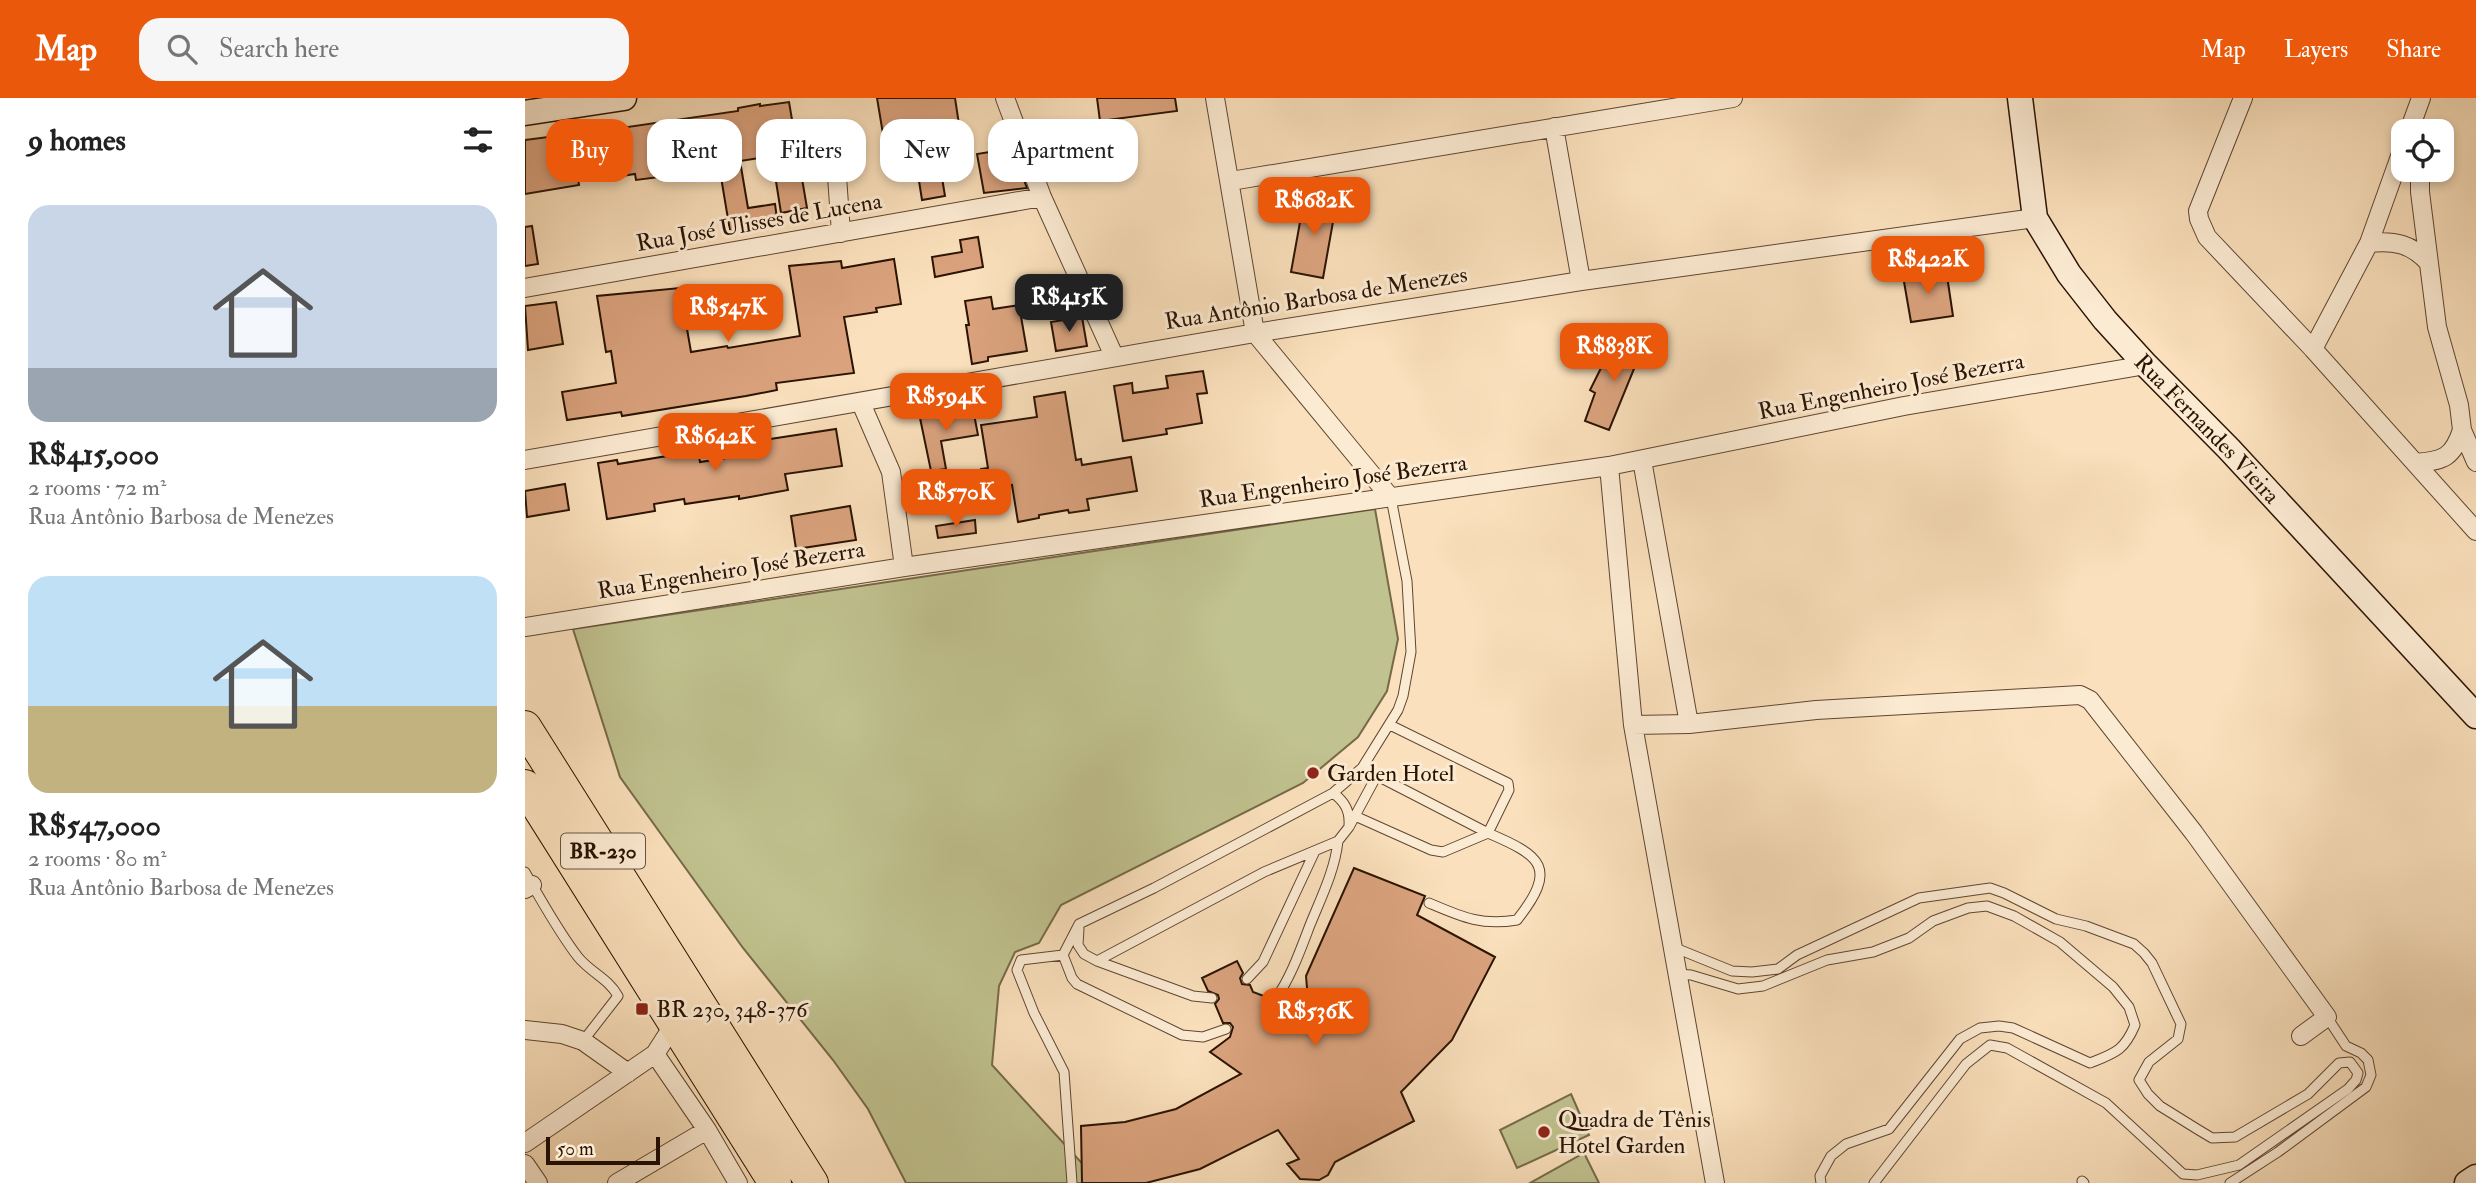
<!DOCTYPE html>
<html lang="en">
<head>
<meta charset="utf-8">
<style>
  body { margin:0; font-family:"IM FELL Double Pica",serif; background:#f6f6f6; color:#222; height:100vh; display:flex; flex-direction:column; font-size:26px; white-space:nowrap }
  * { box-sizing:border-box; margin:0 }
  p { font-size:23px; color:#767676 }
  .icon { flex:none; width:38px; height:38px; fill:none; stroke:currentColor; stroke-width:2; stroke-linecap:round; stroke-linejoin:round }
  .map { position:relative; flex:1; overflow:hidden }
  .panel { display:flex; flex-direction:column; background:#fff; width:525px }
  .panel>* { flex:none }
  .top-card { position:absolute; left:21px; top:21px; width:665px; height:63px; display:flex; gap:14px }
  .controls { position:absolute; left:1866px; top:21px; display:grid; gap:14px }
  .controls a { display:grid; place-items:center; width:63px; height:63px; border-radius:14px; background:#fff; box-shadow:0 4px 10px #0003; font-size:35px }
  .scale { position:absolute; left:21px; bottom:18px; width:114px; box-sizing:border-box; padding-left:7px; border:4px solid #2b1303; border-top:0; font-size:19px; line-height:24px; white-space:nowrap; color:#2b1303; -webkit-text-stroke:5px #fcebd3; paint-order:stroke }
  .price { position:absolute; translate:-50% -60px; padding:0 16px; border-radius:14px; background:#ea580c; color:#fff; font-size:23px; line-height:46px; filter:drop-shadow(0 2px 4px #0008) }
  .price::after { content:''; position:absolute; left:50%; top:42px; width:21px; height:16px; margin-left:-10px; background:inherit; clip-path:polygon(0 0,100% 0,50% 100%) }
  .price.selected { background:#222; color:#fff }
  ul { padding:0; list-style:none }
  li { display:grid; align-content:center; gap:14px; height:371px; padding:0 28px }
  li span { display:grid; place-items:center; height:217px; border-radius:21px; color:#555 }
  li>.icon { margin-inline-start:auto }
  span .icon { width:126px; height:126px; fill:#fffc; stroke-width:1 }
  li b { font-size:30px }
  h2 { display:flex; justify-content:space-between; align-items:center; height:84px; padding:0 28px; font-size:30px }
  .chip { padding:0 24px; border-radius:21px; background:#fff; box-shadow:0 4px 10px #0003; font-size:24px; line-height:63px }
  .chip.selected { background:#ea580c; color:#fff }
  header { display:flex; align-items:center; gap:42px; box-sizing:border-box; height:98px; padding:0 35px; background:#ea580c; color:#fff }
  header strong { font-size:33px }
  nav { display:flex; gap:38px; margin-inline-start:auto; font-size:24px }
  .search { width:490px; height:63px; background:#f6f6f6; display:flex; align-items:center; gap:18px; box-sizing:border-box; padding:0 24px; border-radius:21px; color:#767676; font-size:26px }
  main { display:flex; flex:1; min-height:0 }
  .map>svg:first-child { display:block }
  .green { fill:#c0c28f; stroke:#766a49; stroke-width:2 }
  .building { fill:#daa37e; stroke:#2b1303; stroke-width:2 }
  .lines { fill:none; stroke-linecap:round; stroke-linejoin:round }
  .lane-casing { stroke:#5f4631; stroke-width:11 }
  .street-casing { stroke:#5f4631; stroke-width:20 }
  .secondary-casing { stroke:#2b1303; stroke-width:27 }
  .highway-casing { stroke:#2b1303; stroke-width:34 }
  .lane { stroke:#fcebd3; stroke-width:9 }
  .street { stroke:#fcebd3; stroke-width:18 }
  .secondary { stroke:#fcebd3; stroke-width:24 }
  .highway { stroke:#fae0bc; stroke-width:32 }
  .poi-dot { fill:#8f2418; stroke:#fcebd3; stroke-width:2.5 }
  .labels { text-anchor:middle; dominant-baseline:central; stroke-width:6; stroke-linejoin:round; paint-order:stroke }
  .shield { fill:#fcebd3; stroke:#6a5441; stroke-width:2 }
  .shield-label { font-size:21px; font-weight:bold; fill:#2b1303 }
  .street-label { font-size:23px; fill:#2b1303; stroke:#fcebd3 }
  .poi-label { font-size:23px; fill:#2b1303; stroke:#fcebd3; text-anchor:start }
</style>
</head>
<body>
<header>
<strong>Map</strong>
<div class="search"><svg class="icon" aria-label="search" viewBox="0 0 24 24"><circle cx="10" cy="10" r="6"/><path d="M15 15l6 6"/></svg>Search here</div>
<nav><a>Map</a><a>Layers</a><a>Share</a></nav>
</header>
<main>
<section class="panel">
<h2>9 homes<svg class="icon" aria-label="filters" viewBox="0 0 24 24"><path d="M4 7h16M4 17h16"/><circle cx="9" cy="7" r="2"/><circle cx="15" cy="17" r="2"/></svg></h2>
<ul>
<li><span style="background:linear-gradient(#c9d6e8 75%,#9aa5b1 0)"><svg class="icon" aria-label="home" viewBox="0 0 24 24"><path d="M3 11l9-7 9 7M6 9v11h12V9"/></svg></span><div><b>R$415,000</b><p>2 rooms · 72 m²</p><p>Rua Antônio Barbosa de Menezes</p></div></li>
<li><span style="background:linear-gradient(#bfe0f5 60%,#c2b280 0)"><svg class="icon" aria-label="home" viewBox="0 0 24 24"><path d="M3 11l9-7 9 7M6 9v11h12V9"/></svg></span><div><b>R$547,000</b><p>2 rooms · 80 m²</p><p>Rua Antônio Barbosa de Menezes</p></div></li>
</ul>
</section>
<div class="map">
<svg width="1951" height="1085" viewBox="0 0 1951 1085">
  <rect width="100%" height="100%" fill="#fae0bc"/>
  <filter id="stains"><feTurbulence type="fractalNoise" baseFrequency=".00286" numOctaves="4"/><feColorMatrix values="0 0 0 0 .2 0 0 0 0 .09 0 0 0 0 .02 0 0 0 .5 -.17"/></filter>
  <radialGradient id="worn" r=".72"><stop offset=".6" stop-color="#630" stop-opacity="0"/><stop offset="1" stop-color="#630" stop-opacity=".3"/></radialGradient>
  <path class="green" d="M850,411L873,541L862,593L833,639L778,685L536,807L514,845L490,854L474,888L467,967L575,1085H381L343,1011L308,962L218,850L95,679L48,531Z
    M1046,996L1064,1037L992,1070L975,1032Z
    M1059,1055L1074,1085H1005Z"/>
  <path class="building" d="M352,0H430L435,33L410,37L420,98L397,102L387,38L359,42Z
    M572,0H650L652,13L575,23Z
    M264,4L282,110L256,115L247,58L215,63L223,110L250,106L253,128L234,131V129L205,133L194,67L134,74L135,79L111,82L110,76L83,80L75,33L213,13V10L235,6V8Z
    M478,28L502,90L459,95L452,56L471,53L469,41L472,40L471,29Z
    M46,36L54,87L0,96V42Z
    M787,99L805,102L811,107L798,180L766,174L779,102Z
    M7,128L13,166L0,168V129Z
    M453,139L458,169L410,179L407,159L437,154L435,142Z
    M369,161L376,206L351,210L352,214L319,219L329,275L251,285L252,292L221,298L97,318L96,314L42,322L37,294L91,285L86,253L81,254L72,198L155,190L166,254L202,248L203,250L275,238L264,168L316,163L317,170Z
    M1421,171L1428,218L1386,224L1378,178Z
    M466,199L468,211L494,207L502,253L463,259V263L447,266L441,227H444L440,203Z
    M31,204L38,246L3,252L0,208Z
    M557,219L562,248L531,253L526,224Z
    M1103,236L1120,244L1084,332L1060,323L1070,295L1065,292L1078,266L1081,269L1089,254L1094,256Z
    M678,273L682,295L672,296L677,325L641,331L642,336L598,343L589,288L607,285L608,295L643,290L641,278Z
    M540,294L551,362L556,361L557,367L606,359L612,393L562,401L564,412L544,415L543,412L514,417V420L493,424L487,387L460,392L456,371L463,370L456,327L512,319L509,299Z
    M448,311L453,337L416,343L421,371L406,373L395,320Z
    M311,331L317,368L260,376L263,392L214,401V398L160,406L159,401L129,406L130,413L82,421L73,365L92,362L93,366L173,353L175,364L208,359L205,341L226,338V344Z
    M40,386L44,412L2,419L0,393Z
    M325,408L331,442L271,451L266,418Z
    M450,422L451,435L413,440L411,428Z
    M829,770L900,798L892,817L970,859L927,942L876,994L889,1023L810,1064L803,1077L794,1082L775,1081L762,1066L774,1061L753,1032L675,1071L621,1085H557L556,1028L600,1024L651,1011L716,976L685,954L705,939L708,929L705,925H698L690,906L694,901L693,897L683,893L677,880L712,863L718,875L715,880L717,886L725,887L728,894L744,900V906L749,909L754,908L760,918L783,902L781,878Z"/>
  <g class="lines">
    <g class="lane-casing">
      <path id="lane" d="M837,670L963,735L984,692L983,685L865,627
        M808,695C819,703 825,712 824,727
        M830,718L906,752L918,754L963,735C1017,758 1033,770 992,822C956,828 937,819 904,805
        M0,774C16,802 33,833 53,859C65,874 84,881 93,898L58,943
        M554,831L553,847L559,856L572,863L668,898L687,900
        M1148,849L1207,873L1227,874L1253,871L1272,857L1394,800L1465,790L1479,795L1531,821L1561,828L1609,846L1619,855L1627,865L1656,926L1653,941L1624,964L1614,982L1623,996L1635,1008L1672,1031L1687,1040L1710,1039L1783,996L1814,965L1825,964L1833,975L1831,982L1823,991L1714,1067L1672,1077L1658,1076L1581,1005L1482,950L1465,947L1441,966L1349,1085
        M538,857L496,862L492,872L509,915L539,974L547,1085
        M572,863L739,774L813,743L824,729L851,679
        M1153,876L1166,877L1213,891L1238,888L1302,862L1348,854L1384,840L1408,823L1443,810L1462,808L1489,818L1535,844L1588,889L1604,909L1610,927C1599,953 1590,955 1565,965L1488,930L1474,928L1455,930L1435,941L1364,1031L1321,1046L1306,1058L1295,1078L1296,1085
        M722,881L738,864L790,753
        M750,902C766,879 775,853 785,827C796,800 810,772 813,743
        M701,931L678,939L657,937L552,886L547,880L538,857L554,826L629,790L808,695L837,670L873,612L878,598L886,554L882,483L866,400
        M1557,1083L1559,1085
        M1705,1085L1753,1054L1841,989L1846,977L1843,962L1836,955L1821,948L1802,919"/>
    </g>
    <g class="street-casing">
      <path id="street" d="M480,0L517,99L589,258
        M690,0L730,235L866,400
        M1718,0L1673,113L1674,121L1682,139L1788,251L1951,433
        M1029,29L1056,183
        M1884,33L1896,0
        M309,36L316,135
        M1895,72V94L1912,229L1934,307L1937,332L1951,364
        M706,83L1208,0
        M1844,145C1869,142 1887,146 1904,165
        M0,190L517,99
        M1788,251L1844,145L1878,50
        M336,305L366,374L379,469
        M0,362L730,235L1056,183L1510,120
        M1117,362L1164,626
        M1890,365C1919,363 1928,359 1937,332
        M1084,368L1108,627
        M0,529L379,469L1084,368L1379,308L1621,267
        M0,791L7,787
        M0,932L37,936L58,943L103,975
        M130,956L182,1032L213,1085
        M0,1045L130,956L150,925
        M0,1066L13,1085
        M92,1085L182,1032
        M1190,1085L1108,627L1164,626L1291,612L1555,597L1565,602L1669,735L1802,919L1776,938"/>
    </g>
    <g class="secondary-casing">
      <g id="secondary">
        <path id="s1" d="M1495,0L1510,120L1544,176L1580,222L1621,267L1704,351L1951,618"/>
        <path d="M0,15L99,0"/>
        <path d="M1942,1085L1951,1079"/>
      </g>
    </g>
    <g class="highway-casing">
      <path id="highway" d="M0,629L287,1085
        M0,688L250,1085"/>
    </g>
    <use href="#lane" class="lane"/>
    <use href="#street" class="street"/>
    <use href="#secondary" class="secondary"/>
    <use href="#highway" class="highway"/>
  </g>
  <g class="poi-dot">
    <circle cx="788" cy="675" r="7"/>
    <rect x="110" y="904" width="14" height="14" rx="3.5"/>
    <circle cx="1019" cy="1034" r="7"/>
  </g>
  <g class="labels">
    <rect class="shield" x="36" y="735.5" width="84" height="35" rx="5"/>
    <g class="shield-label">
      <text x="78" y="753">BR-230</text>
    </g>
    <g class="street-label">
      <text transform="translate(234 124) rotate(-10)">Rua José Ulisses de Lucena</text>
      <text transform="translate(791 200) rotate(-9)">Rua Antônio Barbosa de Menezes</text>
      <text transform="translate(1366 288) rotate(-11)">Rua Engenheiro José Bezerra</text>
      <text stroke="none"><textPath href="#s1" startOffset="394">Rua Fernandes Vieira</textPath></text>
      <text transform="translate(808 383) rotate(-8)">Rua Engenheiro José Bezerra</text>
      <text transform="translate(206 472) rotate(-9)">Rua Engenheiro José Bezerra</text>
    </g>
    <g class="poi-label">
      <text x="802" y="675">Garden Hotel</text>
      <text x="131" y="911">BR 230, 348-376</text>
      <text x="1033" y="1021">Quadra de Tênis<tspan x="1033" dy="26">Hotel Garden</tspan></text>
    </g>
  </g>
  <rect width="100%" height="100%" filter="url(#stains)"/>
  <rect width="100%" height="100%" fill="url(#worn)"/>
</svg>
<div class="controls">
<a><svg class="icon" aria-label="locate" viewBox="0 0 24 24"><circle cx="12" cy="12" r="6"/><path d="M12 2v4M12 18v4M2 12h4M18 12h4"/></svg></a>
</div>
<div class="scale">50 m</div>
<b class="price" style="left:789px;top:139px">R$682K</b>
<b class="price" style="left:1403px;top:198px">R$422K</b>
<b class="price selected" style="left:544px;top:236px">R$415K</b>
<b class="price" style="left:203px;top:246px">R$547K</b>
<b class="price" style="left:1089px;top:285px">R$838K</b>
<b class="price" style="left:421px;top:335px">R$594K</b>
<b class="price" style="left:190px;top:375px">R$642K</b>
<b class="price" style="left:431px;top:431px">R$570K</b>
<b class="price" style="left:790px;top:950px">R$536K</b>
<div class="top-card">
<a class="chip selected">Buy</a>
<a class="chip">Rent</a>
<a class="chip">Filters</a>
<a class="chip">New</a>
<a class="chip">Apartment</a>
</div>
</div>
</main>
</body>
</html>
